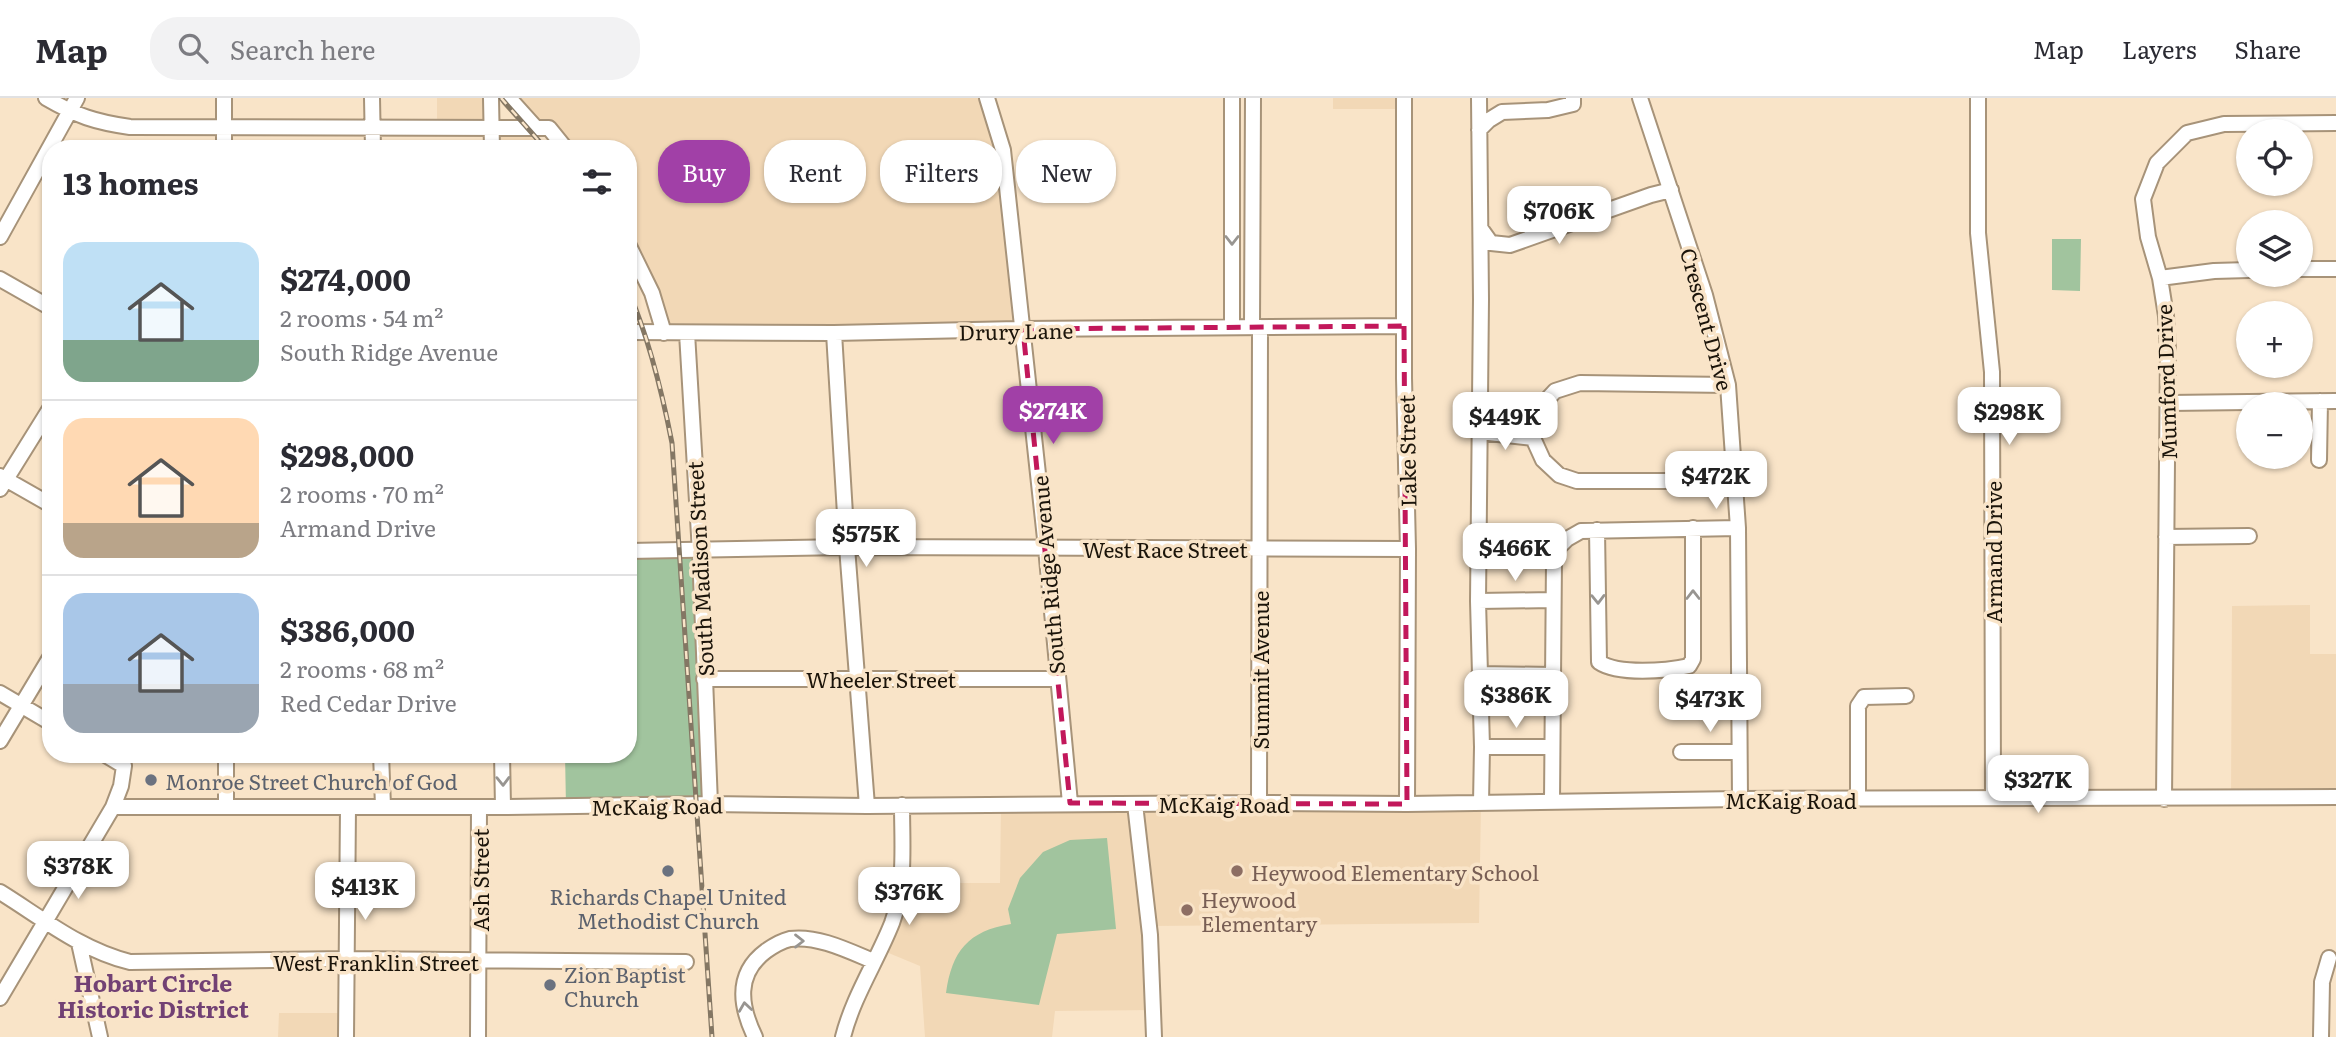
<!DOCTYPE html>
<html lang="en">
<head>
<meta charset="utf-8">
<style>
  body { margin:0; font-family:Literata,serif; background:#f2f2f3; color:#2b2b33; height:100vh; display:flex; flex-direction:column; font-size:26px; white-space:nowrap }
  * { box-sizing:border-box; margin:0 }
  p { font-size:23px; color:#7c7c81 }
  .icon { flex:none; width:38px; height:38px; fill:none; stroke:currentColor; stroke-width:2; stroke-linecap:round; stroke-linejoin:round }
  .map { position:relative; flex:1; overflow:hidden }
  .side { position:absolute; left:42px; top:42px; width:595px; height:623px; display:flex; flex-direction:column; background:#fff; border-radius:28px; box-shadow:0 2px 5px #0004 }
  .side>* { flex:none }
  .top-card { position:absolute; left:658px; top:42px; width:665px; height:63px; display:flex; gap:14px }
  .buttons { position:absolute; left:2236px; top:21px; display:grid; gap:14px }
  .buttons a { display:grid; place-items:center; width:77px; height:77px; border-radius:50%; background:#fff; box-shadow:0 2px 5px #0004; font-size:35px }
  .price { position:absolute; translate:-50% -60px; padding:0 16px; border-radius:14px; background:#fff; color:#222; font-size:23px; line-height:46px; filter:drop-shadow(0 2px 4px #0008) }
  .price::after { content:''; position:absolute; left:50%; top:42px; width:21px; height:16px; margin-left:-10px; background:inherit; clip-path:polygon(0 0,100% 0,50% 100%) }
  .price.active { background:#a140a7; color:#fff }
  ul { padding:0; list-style:none }
  li { display:flex; align-items:center; gap:21px; height:175px; padding:0 21px }
  li+li { border-top:2px solid #e1e1e2 }
  li span { display:grid; place-items:center; flex:none; width:196px; height:140px; border-radius:21px; color:#555 }
  li>.icon { margin-inline-start:auto }
  span .icon { width:84px; height:84px; fill:#fffc; stroke-width:1 }
  li b { font-size:30px }
  h2 { display:flex; justify-content:space-between; align-items:center; height:84px; padding:0 21px; font-size:30px }
  .chip { padding:0 24px; border-radius:28px; background:#fff; box-shadow:0 2px 5px #0004; font-size:24px; line-height:63px }
  .chip.active { background:#a140a7; color:#fff }
  header { display:flex; align-items:center; gap:42px; box-sizing:border-box; height:98px; padding:0 35px; background:#fff; border-bottom:2px solid #e1e1e2 }
  header strong { font-size:33px }
  nav { display:flex; gap:38px; margin-inline-start:auto; font-size:24px }
  .search { width:490px; height:63px; background:#f2f2f3; display:flex; align-items:center; gap:18px; box-sizing:border-box; padding:0 24px; border-radius:28px; color:#7c7c81; font-size:26px }
  .map>svg:first-child { display:block }
  .built { fill:#f2d8b6 }
  .green { fill:#a1c49e }
  .lines { fill:none; stroke-linecap:round; stroke-linejoin:round }
  .minor-casing { stroke:#a79379; stroke-width:18 }
  .minor { stroke:#fff; stroke-width:14 }
  .rail-casing { stroke:#847764; stroke-width:5 }
  .rail { stroke:#f9e4c8; stroke-width:2.5; stroke-dasharray:8; stroke-linecap:butt }
  .oneway { stroke:#989591 }
  .marked { fill:none; stroke:#c2185b; stroke-width:5; stroke-dasharray:14 9; stroke-linejoin:round }
  .worship-dot { fill:#6b7280; stroke:#f9e4c8; stroke-width:2.5 }
  .education-dot { fill:#8d6e63; stroke:#f9e4c8; stroke-width:2.5 }
  .labels { text-anchor:middle; dominant-baseline:central; stroke-width:7; stroke-linejoin:round; paint-order:stroke }
  .street-label { font-size:21px; fill:#1b140a; stroke:#f9e4c8 }
  .worship-label { font-size:21px; fill:#5b616d; stroke:#f9e4c8; text-anchor:start }
  .education-label { font-size:21px; fill:#785e54; stroke:#f9e4c8; text-anchor:start }
  .neighbourhood-label { font-size:23px; font-weight:bold; fill:#724174; stroke:#f9e4c8 }
</style>
</head>
<body>
<header>
<strong>Map</strong>
<div class="search"><svg class="icon" aria-label="search" viewBox="0 0 24 24"><circle cx="10" cy="10" r="6"/><path d="M15 15l6 6"/></svg>Search here</div>
<nav><a>Map</a><a>Layers</a><a>Share</a></nav>
</header>
<div class="map">
<svg width="2336" height="939" viewBox="0 0 2336 939">
  <rect width="100%" height="100%" fill="#f9e4c8"/>
  <path class="built" d="M437,0H491V29H527L501,0H987L1003,52L1023,231L664,235L628,146V51H566L549,30L528,31L546,51H492L491,29H437Z
    M1333,0H1404V11H1333Z
    M2310,507V556H2336V699L2231,701L2232,508Z
    M1481,705L1479,825L1150,828L1154,912L1055,913L1052,939H925L920,868L879,851L902,785H1000L1001,706Z
    M279,915H346V939H278Z"/>
  <path class="green" d="M2052,141H2081L2080,193L2052,192Z
    M628,453L700,454L710,706L566,708L565,656H628Z
    M1107,740L1116,831L1057,836L1039,907L946,895C952,853 968,833 1011,826L1008,811L1020,780L1043,754L1070,742Z"/>
  <g class="lines">
    <g class="minor-casing">
      <path id="minor" d="M46,0C77,18 95,24 130,29L549,30L566,51
        M372,0L373,51
        M491,0L492,51
        M509,0L536,30
        M987,0L1003,52L1046,450L1070,705
        M1232,0V229
        M1404,0V280L1408,451L1407,706
        M1479,0L1481,201L1478,503L1482,649L1481,705
        M1640,0L1705,197L1728,287L1738,430L1740,701
        M1978,0V135L1992,274L1993,699
        M1479,32L1489,22L1502,14L1548,12L1573,6V0
        M224,51V0
        M1481,131L1491,145L1510,147L1651,97L1671,92
        M0,139L77,0
        M628,146L652,195L664,235
        M2301,171H2336
        M2160,180L2214,173L2249,172
        M0,181L51,210
        M1252,229L1253,0
        M628,234L834,235L1023,231L1404,228
        M687,235L700,454L710,706
        M834,235L847,449L867,708
        M1728,287L1580,285L1555,293L1542,307L1533,340L1543,362L1559,377L1577,383H1736
        M2169,305L2336,303
        M1480,334L1533,340
        M2319,362L2320,303
        M0,378L51,407
        M0,391L51,309
        M1597,432L1599,564C1618,577 1666,573 1689,568L1693,561V430
        M2166,439L2249,438
        M628,453L847,449L1408,451
        M1478,503L1553,502
        M1479,576L1553,577
        M704,581H1057
        M0,595L51,625
        M0,643L51,558
        M1482,649H1551
        M1681,654H1739
        M381,656L383,708
        M502,656L503,709
        M1858,701V608L1864,599L1906,598
        M2164,701L2168,251L2166,218L2160,180L2148,139L2143,101L2157,65L2187,35L2224,26L2336,25
        M1552,703L1554,462L1559,449L1567,441L1581,433L1738,430
        M1259,705L1260,229
        M1135,706L1150,837L1154,939
        M113,709H503L710,706L867,708L1259,705L1407,706L1740,701L2336,699
        M226,709V656
        M0,794C42,820 81,852 130,864L347,861L686,864
        M79,845L100,939
        M0,900L113,709L121,688L124,668L104,656
        M346,939L348,709
        M478,939L479,709
        M755,939C740,908 735,876 766,853C773,848 782,843 790,841C817,837 849,853 873,863
        M843,939C853,899 877,863 892,825C906,787 902,746 902,707
        M2321,939L2322,884L2329,860"/>
    </g>
    <use href="#minor" class="minor"/>
    <g class="rail-casing">
      <path id="rail" d="M501,0L546,51
        M628,192C649,240 662,294 672,345L712,939"/>
    </g>
    <use href="#rail" class="rail"/>
  </g>
  <defs><path id="oneway-chevron" d="M-2-3.5L2.5 0L-2 3.5" fill="none" stroke-width="1.6" stroke-linecap="round" stroke-linejoin="round" transform="scale(1.75)"/></defs>
  <g class="oneway">
    <use href="#oneway-chevron" transform="translate(1232 142) rotate(90)"/>
    <use href="#oneway-chevron" transform="translate(1693 497) rotate(-90)"/>
    <use href="#oneway-chevron" transform="translate(1598 501) rotate(89)"/>
    <use href="#oneway-chevron" transform="translate(503 683) rotate(89)"/>
    <use href="#oneway-chevron" transform="translate(799 843)"/>
    <use href="#oneway-chevron" transform="translate(745 909) rotate(-98)"/>
  </g>
  <path class="marked" d="M1404,228L1407,706L1070,705L1023,231Z"/>
  <g class="worship-dot">
    <circle cx="151" cy="682" r="7"/>
    <circle cx="668" cy="773" r="7"/>
    <circle cx="550" cy="887" r="7"/>
  </g>
  <g class="education-dot">
    <circle cx="1237" cy="773" r="7"/>
    <circle cx="1187" cy="812" r="7"/>
  </g>
  <g class="labels">
    <g class="street-label">
      <text transform="translate(1708 221) rotate(75)">Crescent Drive</text>
      <text transform="translate(1016 232) rotate(-1)">Drury Lane</text>
      <text transform="translate(2165 284) rotate(-92)">Mumford Drive</text>
      <text transform="translate(1406 353) rotate(-91)">Lake Street</text>
      <text x="1165" y="450">West Race Street</text>
      <text transform="translate(1992 454) rotate(-90)">Armand Drive</text>
      <text transform="translate(699 471) rotate(-93)">South Madison Street</text>
      <text transform="translate(1047 477) rotate(-95)">South Ridge Avenue</text>
      <text transform="translate(1259 572) rotate(-90)">Summit Avenue</text>
      <text x="881" y="580">Wheeler Street</text>
      <text x="1791" y="701">McKaig Road</text>
      <text x="1224" y="705">McKaig Road</text>
      <text transform="translate(657 707) rotate(-1)">McKaig Road</text>
      <text transform="translate(479 782) rotate(-90)">Ash Street</text>
      <text x="376" y="863">West Franklin Street</text>
    </g>
    <g class="worship-label">
      <text x="165" y="682">Monroe Street Church of God</text>
      <text x="668" y="797" text-anchor="middle">Richards Chapel United<tspan x="668" dy="24">Methodist Church</tspan></text>
      <text x="564" y="875">Zion Baptist<tspan x="564" dy="24">Church</tspan></text>
    </g>
    <g class="education-label">
      <text x="1251" y="773">Heywood Elementary School</text>
      <text x="1201" y="800">Heywood<tspan x="1201" dy="24">Elementary</tspan></text>
    </g>
    <g class="neighbourhood-label">
      <text x="153" y="884">Hobart Circle<tspan x="153" dy="26">Historic District</tspan></text>
    </g>
  </g>
</svg>
<div class="buttons">
<a><svg class="icon" aria-label="locate" viewBox="0 0 24 24"><circle cx="12" cy="12" r="6"/><path d="M12 2v4M12 18v4M2 12h4M18 12h4"/></svg></a>
<a><svg class="icon" aria-label="layers" viewBox="0 0 24 24"><path d="M12 4l9 5-9 5-9-5zM3 14l9 5 9-5"/></svg></a>
<a>+</a>
<a>−</a>
</div>
<b class="price" style="left:1559px;top:148px">$706K</b>
<b class="price active" style="left:1053px;top:348px">$274K</b>
<b class="price" style="left:2009px;top:349px">$298K</b>
<b class="price" style="left:1505px;top:354px">$449K</b>
<b class="price" style="left:1716px;top:413px">$472K</b>
<b class="price" style="left:866px;top:471px">$575K</b>
<b class="price" style="left:1515px;top:485px">$466K</b>
<b class="price" style="left:1516px;top:632px">$386K</b>
<b class="price" style="left:1710px;top:636px">$473K</b>
<b class="price" style="left:2038px;top:717px">$327K</b>
<b class="price" style="left:78px;top:803px">$378K</b>
<b class="price" style="left:365px;top:824px">$413K</b>
<b class="price" style="left:909px;top:829px">$376K</b>
<div class="top-card">
<a class="chip active">Buy</a>
<a class="chip">Rent</a>
<a class="chip">Filters</a>
<a class="chip">New</a>
</div>
<section class="side">
<h2>13 homes<svg class="icon" aria-label="filters" viewBox="0 0 24 24"><path d="M4 7h16M4 17h16"/><circle cx="9" cy="7" r="2"/><circle cx="15" cy="17" r="2"/></svg></h2>
<ul>
<li><span style="background:linear-gradient(#bfe0f5 70%,#7fa58c 0)"><svg class="icon" aria-label="home" viewBox="0 0 24 24"><path d="M3 11l9-7 9 7M6 9v11h12V9"/></svg></span><div><b>$274,000</b><p>2 rooms · 54 m²</p><p>South Ridge Avenue</p></div></li>
<li><span style="background:linear-gradient(#ffd9b3 75%,#b9a48a 0)"><svg class="icon" aria-label="home" viewBox="0 0 24 24"><path d="M3 11l9-7 9 7M6 9v11h12V9"/></svg></span><div><b>$298,000</b><p>2 rooms · 70 m²</p><p>Armand Drive</p></div></li>
<li><span style="background:linear-gradient(#a9c7e8 65%,#9aa5b1 0)"><svg class="icon" aria-label="home" viewBox="0 0 24 24"><path d="M3 11l9-7 9 7M6 9v11h12V9"/></svg></span><div><b>$386,000</b><p>2 rooms · 68 m²</p><p>Red Cedar Drive</p></div></li>
</ul>
</section>
</div>
</body>
</html>
